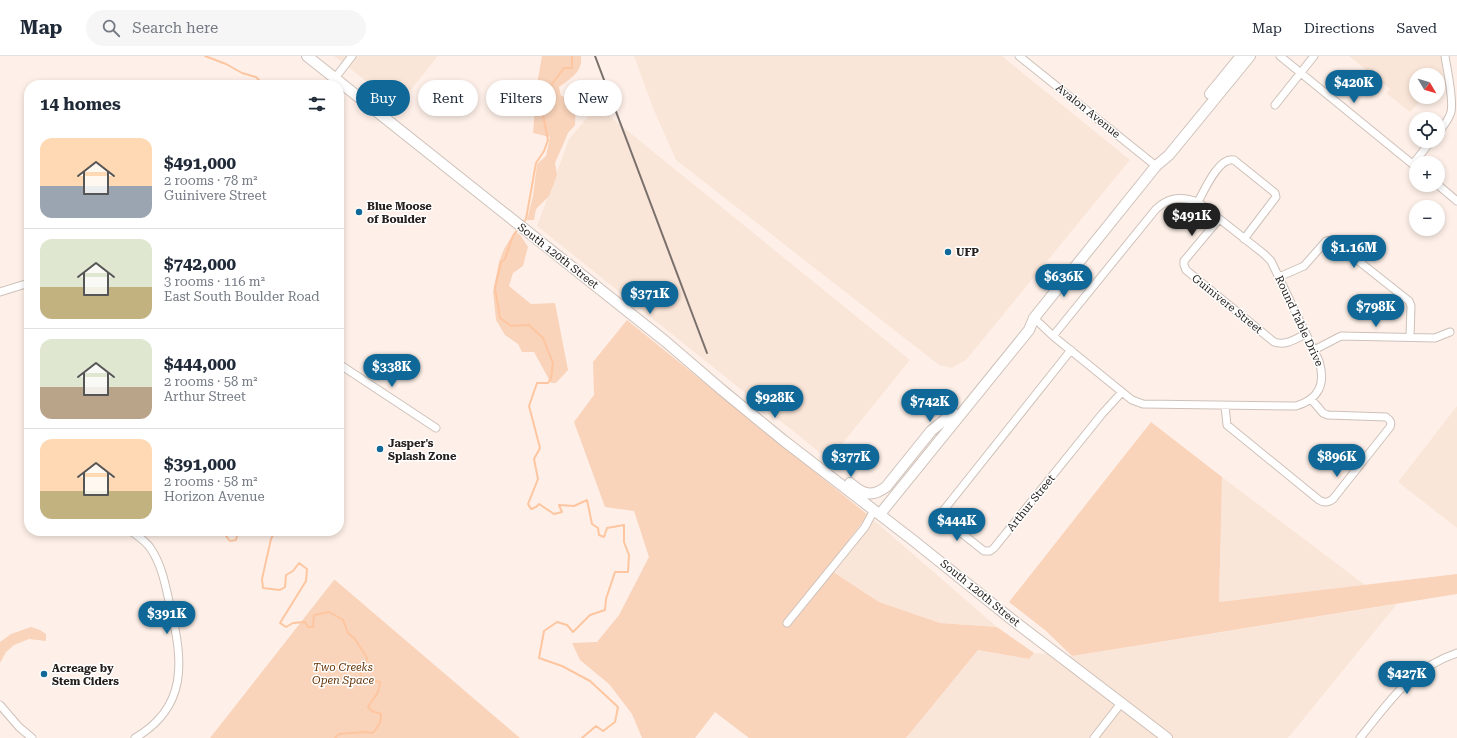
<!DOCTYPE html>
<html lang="en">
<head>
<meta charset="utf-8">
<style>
  body { margin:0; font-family:"Roboto Serif",serif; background:#f6f6f7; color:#1f2937; height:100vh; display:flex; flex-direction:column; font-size:15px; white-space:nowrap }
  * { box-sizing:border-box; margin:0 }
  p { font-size:13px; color:#747a83 }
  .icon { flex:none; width:22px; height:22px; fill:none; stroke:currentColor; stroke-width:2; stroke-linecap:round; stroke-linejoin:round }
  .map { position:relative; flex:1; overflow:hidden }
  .panel { position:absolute; left:24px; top:24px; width:320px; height:456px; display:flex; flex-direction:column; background:#fff; border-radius:16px; box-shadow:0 2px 6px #0003 }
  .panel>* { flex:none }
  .guide { position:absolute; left:356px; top:24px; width:380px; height:36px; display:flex; gap:8px }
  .needle { width:26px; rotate:128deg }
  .buttons { position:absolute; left:1409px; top:12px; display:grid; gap:8px }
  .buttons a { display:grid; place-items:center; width:36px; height:36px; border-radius:50%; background:#fff; box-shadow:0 2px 6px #0003; font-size:20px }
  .price { position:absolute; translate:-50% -34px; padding:0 9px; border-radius:14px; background:#106898; color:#fff; font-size:13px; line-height:26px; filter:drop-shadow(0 1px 2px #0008) }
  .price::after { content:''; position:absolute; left:50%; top:24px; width:12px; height:9px; margin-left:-6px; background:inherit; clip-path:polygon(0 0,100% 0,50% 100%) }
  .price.active { background:#222; color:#fff }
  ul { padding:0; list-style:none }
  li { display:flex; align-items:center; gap:12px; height:100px; padding:0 16px }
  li+li { border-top:1px solid #e0e1e3 }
  li span { display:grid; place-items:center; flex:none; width:112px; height:80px; border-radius:12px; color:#555 }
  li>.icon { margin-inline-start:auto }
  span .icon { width:48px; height:48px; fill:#fffc; stroke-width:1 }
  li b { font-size:17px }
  h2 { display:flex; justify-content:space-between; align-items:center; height:48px; padding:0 16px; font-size:17px }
  .chip { padding:0 14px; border-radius:18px; background:#fff; box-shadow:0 2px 6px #0003; font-size:14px; line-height:36px }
  .chip.active { background:#106898; color:#fff }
  header { display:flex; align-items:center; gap:24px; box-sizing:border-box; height:56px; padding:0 20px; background:#fff; border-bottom:1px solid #e0e1e3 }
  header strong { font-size:19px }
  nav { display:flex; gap:22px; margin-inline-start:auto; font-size:14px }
  .search { width:280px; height:36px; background:#f6f6f7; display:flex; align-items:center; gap:10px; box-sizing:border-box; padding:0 14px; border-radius:22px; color:#747a83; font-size:15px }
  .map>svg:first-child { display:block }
  .built { fill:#fae6d8 }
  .green { fill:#f9d3ba }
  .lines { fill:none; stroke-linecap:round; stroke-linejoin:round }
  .stream { stroke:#fec6a0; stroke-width:2 }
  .minor-casing { stroke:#cec1b9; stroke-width:9 }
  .secondary-casing { stroke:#cec1b9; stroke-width:12 }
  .minor { stroke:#fff; stroke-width:7 }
  .secondary { stroke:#fff; stroke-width:10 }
  .rail { stroke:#7a716c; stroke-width:2 }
  .poi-dot { fill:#106898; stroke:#fff; stroke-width:1.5 }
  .labels { text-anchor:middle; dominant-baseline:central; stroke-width:3; stroke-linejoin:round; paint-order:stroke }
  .street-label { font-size:11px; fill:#26211e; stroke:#fff }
  .poi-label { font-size:11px; font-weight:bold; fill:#26211e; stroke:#fff; text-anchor:start }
  .park-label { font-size:11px; font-style:italic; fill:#663407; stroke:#fff }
</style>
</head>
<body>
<header>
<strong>Map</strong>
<div class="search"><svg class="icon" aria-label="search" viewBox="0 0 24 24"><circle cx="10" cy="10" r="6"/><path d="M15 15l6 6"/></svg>Search here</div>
<nav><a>Map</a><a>Directions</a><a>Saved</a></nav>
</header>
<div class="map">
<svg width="1457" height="682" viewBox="0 0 1457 682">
  <rect width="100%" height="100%" fill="#fef0e8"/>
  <path class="built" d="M334,0H438L398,50Z
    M634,0H1002L1130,104L966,304L952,312L939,309L676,104L653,52Z
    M1349,0H1441L1443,19L1438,24V19H1416V41H1424L1410,56L1386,37L1390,33Z
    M597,50L910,304L829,404L537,170L569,83Z
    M1457,350V472L1398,426Z
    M1222,421L1365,529L1219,546Z
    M868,459L997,571L940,567L879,546L827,512Z
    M1397,548L1288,682H906L978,594L1029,603L1034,597L1072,600Z"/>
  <path class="green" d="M542,0H581C583,16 570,23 559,31L561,40L576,44L575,69L568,77L555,107L557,119L549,140L536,153L534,164H527L533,140L537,108L546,100L550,81L533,77L537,28Z
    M515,175L521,180L528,191L523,210L513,217L509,230L531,248L555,247L568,314L556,327H551L534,296H522L518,288L505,279L496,264L493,236L499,206L504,193Z
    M627,264L868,459L827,512L879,546L940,567L997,571L1034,597L1029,603L978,594L906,682H749L715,656L695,682H642L632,658L609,628L580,604L572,587L597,586L619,559L649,501L634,455L605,451L574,366L594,339L593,306Z
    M1151,366L1222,421L1219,546L1457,518V538L1072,600L1045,574L1009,546Z
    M334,524H335L520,682H210Z
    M31,571L40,574L46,578V585L29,583L14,589L6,596L0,607V586L11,578Z"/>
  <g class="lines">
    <path class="stream" d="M205,0L226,8L242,17L256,21L264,29
      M522,168L526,163L536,107L544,95L548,84L543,59L552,28L564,12H572V0
      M518,173L513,180L505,203L501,206L495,232L500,262L511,270L529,269L543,282L553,307L551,322L548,327H537L529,350L540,392L534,403L538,423L528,448L531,453L536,451L539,448L554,458L562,456L559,449L574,450L587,444L592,468L598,472L599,479L604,481L607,472L624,469V486L629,499L628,516H615L606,543L605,554L590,559L573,576L567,569L557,566L544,575L539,602L562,610L590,625L618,651L615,666L603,675L596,670L582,682
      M222,475L230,485L236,484L238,475
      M273,475V479L271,483L262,523L263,532L280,534L285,531L286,519L293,515L299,507L307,513L306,525L280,567L286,571L293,567L305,566L308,571H313L314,559L329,556L343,564L348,577L355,583L367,602L360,619L365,623L380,626C379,640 374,640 368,651L372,655L381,658L380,667L373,677L363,676L339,678L335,682"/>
    <g class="minor-casing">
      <path id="minor" d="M1019,0L1156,110
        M1280,0L1416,111
        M331,29L335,22L352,0
        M1275,49L1314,0
        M1438,77C1443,70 1449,64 1451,56C1454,43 1447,14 1445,0
        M1413,108L1431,85
        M1438,129L1457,145
        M1198,146C1204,135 1219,100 1234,104L1275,137L1276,141L1244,183
        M1219,163L1184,205V209L1186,214L1274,286C1286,290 1295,283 1306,278
        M1279,221L1304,210L1326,185L1332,184L1409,245L1411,250L1410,281
        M0,236L29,227
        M1034,262L1053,280L1122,336L1132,344L1143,348L1296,350C1319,343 1326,328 1319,305L1271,205L1264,198L1198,146C1182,140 1169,141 1156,153L1053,280
        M1071,294L943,455L942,458L945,464L984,495H990L994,492L1102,358L1122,336
        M1314,294L1341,280L1435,282L1450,276
        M339,308L436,372
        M1225,350L1227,369L1319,444C1324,447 1328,447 1333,443L1390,371C1392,366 1390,364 1386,361L1328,359L1323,357L1311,343
        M131,475C138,480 147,486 151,493C163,511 166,533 171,554C183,605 188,651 135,682
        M787,567L865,471L874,454
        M0,649L19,671L32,682
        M1094,682L1122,646
        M1360,682C1390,645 1410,613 1457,597"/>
    </g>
    <g class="secondary-casing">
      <path id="secondary" d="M307,0L665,285L722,334L783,384L914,485L1010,562L1167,682
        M1210,38L1241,0
        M850,427C863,438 871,442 886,431L931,375L953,357
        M880,458L1029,274L1034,262L1156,110L1169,99L1250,0"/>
    </g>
    <use href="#minor" class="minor"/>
    <use href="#secondary" class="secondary"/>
    <path class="rail" d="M595,0L707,297"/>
  </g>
  <g class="poi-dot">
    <circle cx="359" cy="156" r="4"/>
    <circle cx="948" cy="196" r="4"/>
    <circle cx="380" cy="393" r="4"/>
    <circle cx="44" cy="618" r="4"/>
  </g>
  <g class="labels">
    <g class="street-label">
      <text transform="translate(1088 55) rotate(39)">Avalon Avenue</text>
      <text transform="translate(558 200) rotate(38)">South 120th Street</text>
      <text transform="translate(1227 248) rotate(39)">Guinivere Street</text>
      <text transform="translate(1299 265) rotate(65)">Round Table Drive</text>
      <text transform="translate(1031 447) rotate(-51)">Arthur Street</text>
      <text transform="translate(980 537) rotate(39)">South 120th Street</text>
    </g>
    <g class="poi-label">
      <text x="367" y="150">Blue Moose<tspan x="367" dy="13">of Boulder</tspan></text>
      <text x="956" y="196">UFP</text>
      <text x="388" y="387">Jasper's<tspan x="388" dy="13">Splash Zone</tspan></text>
      <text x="52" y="612">Acreage by<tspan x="52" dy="13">Stem Ciders</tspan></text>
    </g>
    <g class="park-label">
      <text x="343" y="611">Two Creeks<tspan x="343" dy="13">Open Space</tspan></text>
    </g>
  </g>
</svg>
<div class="buttons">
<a><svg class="needle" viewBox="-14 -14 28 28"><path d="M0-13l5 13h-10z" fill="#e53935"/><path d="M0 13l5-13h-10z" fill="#747a83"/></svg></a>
<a><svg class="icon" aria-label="locate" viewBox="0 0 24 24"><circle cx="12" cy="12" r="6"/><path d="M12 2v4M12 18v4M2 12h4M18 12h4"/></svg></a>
<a>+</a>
<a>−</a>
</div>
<b class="price" style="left:1354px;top:48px">$420K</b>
<b class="price active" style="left:1192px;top:181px">$491K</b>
<b class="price" style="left:1354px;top:213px">$1.16M</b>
<b class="price" style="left:1064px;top:242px">$636K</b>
<b class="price" style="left:650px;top:259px">$371K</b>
<b class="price" style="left:1376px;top:272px">$798K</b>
<b class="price" style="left:392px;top:332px">$338K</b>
<b class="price" style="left:775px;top:363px">$928K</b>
<b class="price" style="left:930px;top:367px">$742K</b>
<b class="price" style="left:851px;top:422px">$377K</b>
<b class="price" style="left:1337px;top:422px">$896K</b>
<b class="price" style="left:957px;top:486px">$444K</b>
<b class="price" style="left:167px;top:579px">$391K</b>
<b class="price" style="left:1407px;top:639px">$427K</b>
<div class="guide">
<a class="chip active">Buy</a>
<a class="chip">Rent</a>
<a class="chip">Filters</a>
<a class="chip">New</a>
</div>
<section class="panel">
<h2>14 homes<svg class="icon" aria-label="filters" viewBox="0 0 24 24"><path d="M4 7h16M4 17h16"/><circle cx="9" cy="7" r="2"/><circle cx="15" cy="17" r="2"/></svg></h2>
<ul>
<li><span style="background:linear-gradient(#ffd9b3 60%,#9aa5b1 0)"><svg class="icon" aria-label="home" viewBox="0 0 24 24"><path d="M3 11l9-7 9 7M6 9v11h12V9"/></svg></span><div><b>$491,000</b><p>2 rooms · 78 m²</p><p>Guinivere Street</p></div></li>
<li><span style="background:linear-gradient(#dfe7d0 60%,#c2b280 0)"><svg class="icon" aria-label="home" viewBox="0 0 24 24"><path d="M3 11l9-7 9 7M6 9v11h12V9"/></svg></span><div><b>$742,000</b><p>3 rooms · 116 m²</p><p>East South Boulder Road</p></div></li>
<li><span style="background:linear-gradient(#dfe7d0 60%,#b9a48a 0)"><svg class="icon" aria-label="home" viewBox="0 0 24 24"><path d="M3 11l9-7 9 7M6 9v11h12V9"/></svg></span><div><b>$444,000</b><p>2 rooms · 58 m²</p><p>Arthur Street</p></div></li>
<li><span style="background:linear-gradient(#ffd9b3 65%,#c2b280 0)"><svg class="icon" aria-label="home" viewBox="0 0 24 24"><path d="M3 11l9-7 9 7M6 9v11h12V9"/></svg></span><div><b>$391,000</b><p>2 rooms · 58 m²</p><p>Horizon Avenue</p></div></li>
</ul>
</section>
</div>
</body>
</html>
